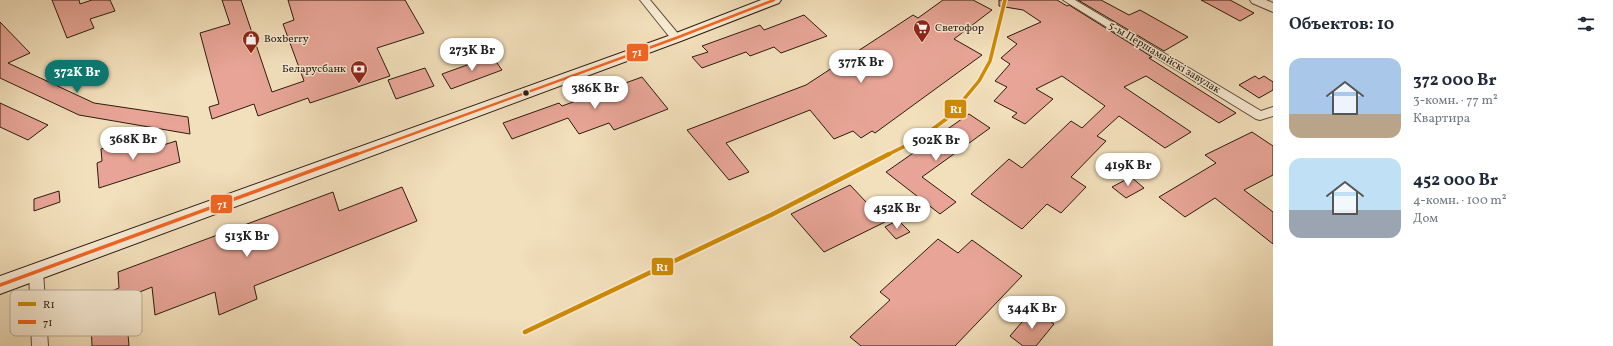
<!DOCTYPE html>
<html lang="ru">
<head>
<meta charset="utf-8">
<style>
  body { margin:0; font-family:Vollkorn,serif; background:#f6f6f7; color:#1f2937; height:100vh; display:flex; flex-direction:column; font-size:15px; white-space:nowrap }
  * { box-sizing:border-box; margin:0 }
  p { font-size:13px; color:#747a83 }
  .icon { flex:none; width:22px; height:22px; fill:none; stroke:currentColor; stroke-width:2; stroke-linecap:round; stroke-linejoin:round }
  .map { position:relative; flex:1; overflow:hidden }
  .drawer { display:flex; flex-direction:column; background:#fff; width:340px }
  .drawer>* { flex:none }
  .price { position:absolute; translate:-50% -34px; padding:0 9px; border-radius:14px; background:#fff; color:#222; font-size:13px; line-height:26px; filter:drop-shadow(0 1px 2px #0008) }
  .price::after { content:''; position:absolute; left:50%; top:24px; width:12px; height:9px; margin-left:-6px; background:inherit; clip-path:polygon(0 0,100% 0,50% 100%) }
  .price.selected { background:#0f766e; color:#fff }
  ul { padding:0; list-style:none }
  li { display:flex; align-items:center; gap:12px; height:100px; padding:0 16px }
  li span { display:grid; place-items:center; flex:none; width:112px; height:80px; border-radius:12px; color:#555 }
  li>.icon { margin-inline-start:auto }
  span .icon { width:48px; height:48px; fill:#fffc; stroke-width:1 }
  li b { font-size:17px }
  h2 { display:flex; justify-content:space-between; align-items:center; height:48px; padding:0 16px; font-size:17px }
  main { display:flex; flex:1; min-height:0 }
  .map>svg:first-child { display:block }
  .building { fill:#e8a597; stroke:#2c1c0f }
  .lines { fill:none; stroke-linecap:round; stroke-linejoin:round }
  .minor-casing { stroke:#5e4d3a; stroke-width:2 }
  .tertiary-casing { stroke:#5e4d3a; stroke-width:2 }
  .secondary-casing { stroke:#2c1c0f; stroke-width:2 }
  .minor { fill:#f7ead3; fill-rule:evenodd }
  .tertiary { fill:#f7ead3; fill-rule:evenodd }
  .secondary { fill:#f7ead3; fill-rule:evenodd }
  .bus-1-far1-casing { stroke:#f7ead3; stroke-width:5 }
  .bus-1-casing { stroke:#f7ead3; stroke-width:6 }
  .bus-1-far1 { stroke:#f26522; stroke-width:2.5 }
  .bus-1 { stroke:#f26522; stroke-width:3.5 }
  .rail-1-far1-casing { stroke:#f7ead3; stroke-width:6 }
  .rail-1-casing { stroke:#f7ead3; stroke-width:8 }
  .rail-1-far1 { stroke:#ce8a03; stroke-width:3.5 }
  .rail-1 { stroke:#ce8a03; stroke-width:4.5 }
  .bus-dot { fill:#2c1c0f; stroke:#f7ead3; stroke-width:1.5 }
  .labels { text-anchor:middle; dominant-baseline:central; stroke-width:3; stroke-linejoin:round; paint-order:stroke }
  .poi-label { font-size:11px; fill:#2c1c0f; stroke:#f7ead3; text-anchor:start }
  .street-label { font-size:11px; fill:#2c1c0f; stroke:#f7ead3 }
  .key { fill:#f7ead3; stroke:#baac98; stroke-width:1 }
  .key-label { font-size:11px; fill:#2c1c0f }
  .line-badge { stroke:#f7ead3; stroke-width:1.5 }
  .badge-label { font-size:11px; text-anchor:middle; font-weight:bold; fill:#fff }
</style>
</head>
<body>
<main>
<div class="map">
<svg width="1273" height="346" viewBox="0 0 1273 346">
  <rect width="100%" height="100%" fill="#f2dfbb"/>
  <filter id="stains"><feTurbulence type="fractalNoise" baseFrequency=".005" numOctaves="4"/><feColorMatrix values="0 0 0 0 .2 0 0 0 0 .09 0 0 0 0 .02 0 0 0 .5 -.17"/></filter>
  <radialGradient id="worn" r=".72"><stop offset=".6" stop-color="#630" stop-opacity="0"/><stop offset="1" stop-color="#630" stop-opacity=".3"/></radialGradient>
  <path class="building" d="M52,0H79L80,4L92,0H110L115,11L90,19L94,28L67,38Z
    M222,0H241L272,92L304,81L283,24L294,20L288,0H405L424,33L377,48L390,76L310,103L308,98L258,116L254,104L212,119L209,107L219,104L200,33L230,24Z
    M943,0H973L992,10L954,39L982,55L875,133L872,131L861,138L853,131L834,139L810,110L726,143L749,172L729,180L687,130L806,85L913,15L918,18Z
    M999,0H1057L1067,6L1069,5L1152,57L1149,58L1236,113L1219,123L1146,76L1124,87L1191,132L1165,148L1119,116L1097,136L1106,141L1071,177L1086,187L1061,213L1047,204L1022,229L971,194L1009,159L1022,168L1071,121L1082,128L1105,106L1062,76L1036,89L1053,99L1025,124L1012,117L1017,113L994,101L1007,87L995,81L1010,64L1001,58L1017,44L1007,37L1041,22L1023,10L999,6Z
    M1078,0H1101L1129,15L1140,10L1188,37L1164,51Z
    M1201,0H1230L1254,13L1240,21Z
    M804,15L827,36L781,53L774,47L750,56L746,52L702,68L692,57L708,52L702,46L760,25L764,30Z
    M0,22L30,53L8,63L94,103L188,117L190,134L79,115L0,78Z
    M492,56L502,70L451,89L442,74Z
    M425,68L434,86L396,99L388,80Z
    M1255,76L1259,79L1264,76L1273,82V90L1259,98L1239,85Z
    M642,77L668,109L614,130L609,123L579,134L568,118L512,139L503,123L559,103L562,106Z
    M0,103L48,125L28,140L0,127Z
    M969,114L990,128L922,177L956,202L940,214L886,172Z
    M1252,132L1273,146V175L1244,190L1273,212V244L1215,198L1185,217L1159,197L1216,163L1205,155Z
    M139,136L141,152L176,141L180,162L99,188L97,163L102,161L101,149Z
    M1131,177L1144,188L1126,198L1112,187Z
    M850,185L885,222L824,252L791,214Z
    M402,187L417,221L254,286L257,299L219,315L215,292L155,315L152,287L125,298L129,346H92L90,300L119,288L118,272L333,192L339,211Z
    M59,191L60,202L34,211V199Z
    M898,220L910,232L896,239L885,227Z
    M938,239L958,253L972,240L1022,276L955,346H861L850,337L890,300L880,292Z
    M1033,309L1054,324L1036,346H1023L1010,336Z"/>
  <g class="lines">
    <g class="minor-casing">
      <path id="minor" d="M640,0H650L680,36L681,38L680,40H672Z
        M1063,0H1075L1261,111L1273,107V116L1260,120L1256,119Z
        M36,266L41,268L43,272L48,346H32L29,272L31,268Z"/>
    </g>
    <g class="tertiary-casing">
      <path id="tertiary" d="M1250,0H1266L1273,3V12L1252,3Z"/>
    </g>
    <g class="secondary-casing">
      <path id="secondary" d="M761,0H781L779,3L681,41L0,294V276L671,35Z"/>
    </g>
    <use href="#minor" class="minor"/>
    <use href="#tertiary" class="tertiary"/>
    <use href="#secondary" class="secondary"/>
    <g class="bus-1-far1-casing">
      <path id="bus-1-far1" d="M355,155L676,38L774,0"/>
    </g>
    <g class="bus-1-casing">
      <path id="bus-1" d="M0,285L357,154"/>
    </g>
    <use href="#bus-1-far1" class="bus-1-far1"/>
    <use href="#bus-1" class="bus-1"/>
    <g class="rail-1-far1-casing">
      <path id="rail-1-far1" d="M887,155L919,139L949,117L979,81L990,61L1005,0"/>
    </g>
    <g class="rail-1-casing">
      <path id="rail-1" d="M525,332L771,215L889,154"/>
    </g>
    <use href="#rail-1-far1" class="rail-1-far1"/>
    <use href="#rail-1" class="rail-1"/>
  </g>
  <defs>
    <g id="supermarket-pin" transform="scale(0.9)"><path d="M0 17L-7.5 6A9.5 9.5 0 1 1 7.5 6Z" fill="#8f2418" stroke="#f7ead3"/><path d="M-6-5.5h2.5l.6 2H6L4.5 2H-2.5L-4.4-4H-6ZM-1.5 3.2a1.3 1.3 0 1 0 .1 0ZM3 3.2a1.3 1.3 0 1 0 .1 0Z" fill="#fff"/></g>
    <g id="shop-pin" transform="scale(0.9)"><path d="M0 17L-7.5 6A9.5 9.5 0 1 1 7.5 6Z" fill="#8f2418" stroke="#f7ead3"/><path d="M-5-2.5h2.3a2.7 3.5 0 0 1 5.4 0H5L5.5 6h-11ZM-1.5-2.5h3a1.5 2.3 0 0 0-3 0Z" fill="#fff"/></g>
    <g id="bank-pin" transform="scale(0.9)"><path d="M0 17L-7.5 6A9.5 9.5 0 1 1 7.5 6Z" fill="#8f2418" stroke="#f7ead3"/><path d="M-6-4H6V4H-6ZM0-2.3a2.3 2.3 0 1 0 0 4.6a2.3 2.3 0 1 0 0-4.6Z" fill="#fff"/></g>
  </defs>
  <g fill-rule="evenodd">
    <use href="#supermarket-pin" x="922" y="28"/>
    <use href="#shop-pin" x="251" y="39"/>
    <use href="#bank-pin" x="359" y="69"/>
  </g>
  <circle class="bus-dot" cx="526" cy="93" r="3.5"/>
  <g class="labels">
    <g class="poi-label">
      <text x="935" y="28">Светофор</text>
      <text x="264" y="39">Boxberry</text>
      <text x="346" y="69" text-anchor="end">Беларусбанк</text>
    </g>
    <g class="street-label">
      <text transform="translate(1164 58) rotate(31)">5-ы Першамайскі завулак</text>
    </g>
  </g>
  <rect x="10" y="290" width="132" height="46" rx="6" class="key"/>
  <rect x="18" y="302" width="18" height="4" fill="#ce8a03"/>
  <rect x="18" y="320" width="18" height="4" fill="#f26522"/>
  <g class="key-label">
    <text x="43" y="308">R1</text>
    <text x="43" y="326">71</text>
  </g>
  <g class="line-badge">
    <rect x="626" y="43" width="23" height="19" rx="4" fill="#f26522"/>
    <rect x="944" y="99" width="23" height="20" rx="4" fill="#ce8a03"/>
    <rect x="210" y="194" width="23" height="20" rx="4" fill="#f26522"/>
    <rect x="651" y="257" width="23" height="19" rx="4" fill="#ce8a03"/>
  </g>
  <g class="badge-label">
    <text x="637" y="56">71</text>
    <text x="956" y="113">R1</text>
    <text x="222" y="208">71</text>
    <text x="662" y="271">R1</text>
  </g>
  <rect width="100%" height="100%" filter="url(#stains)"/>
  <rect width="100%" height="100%" fill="url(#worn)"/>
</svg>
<b class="price" style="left:472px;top:72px">273K Br</b>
<b class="price" style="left:861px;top:84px">377K Br</b>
<b class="price selected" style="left:77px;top:94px">372K Br</b>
<b class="price" style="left:595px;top:110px">386K Br</b>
<b class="price" style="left:133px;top:161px">368K Br</b>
<b class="price" style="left:936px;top:162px">502K Br</b>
<b class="price" style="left:1128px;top:187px">419K Br</b>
<b class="price" style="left:897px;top:230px">452K Br</b>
<b class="price" style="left:247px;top:258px">513K Br</b>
<b class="price" style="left:1032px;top:330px">344K Br</b>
</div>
<section class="drawer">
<h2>Объектов: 10<svg class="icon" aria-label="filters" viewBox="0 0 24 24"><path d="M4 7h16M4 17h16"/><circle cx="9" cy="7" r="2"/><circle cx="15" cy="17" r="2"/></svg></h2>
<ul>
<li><span style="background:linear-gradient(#a9c7e8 70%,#b9a48a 0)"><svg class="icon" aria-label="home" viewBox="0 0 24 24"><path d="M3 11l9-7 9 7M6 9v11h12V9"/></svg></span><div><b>372 000 Br</b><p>3-комн. · 77 m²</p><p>Квартира</p></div></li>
<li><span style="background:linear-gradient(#bfe0f5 65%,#9aa5b1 0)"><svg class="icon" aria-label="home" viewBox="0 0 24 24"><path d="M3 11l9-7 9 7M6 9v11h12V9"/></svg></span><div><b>452 000 Br</b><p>4-комн. · 100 m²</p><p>Дом</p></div></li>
</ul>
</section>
</main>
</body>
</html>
